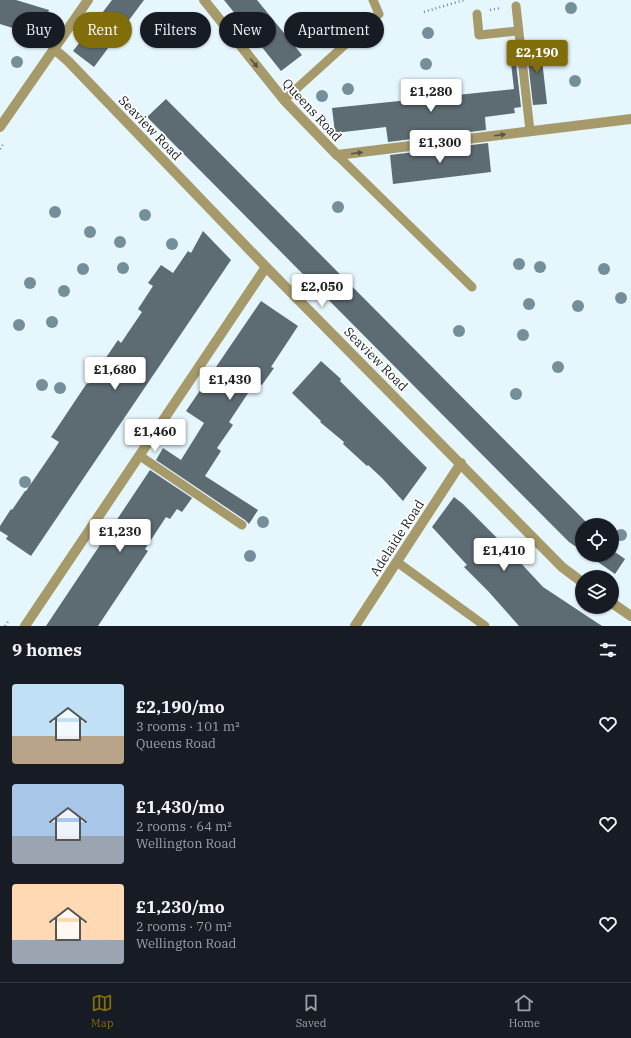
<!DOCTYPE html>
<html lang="en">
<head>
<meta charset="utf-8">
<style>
  body { margin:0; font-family:"IBM Plex Serif",serif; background:#20242c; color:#f1f3f6; height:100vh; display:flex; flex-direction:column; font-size:15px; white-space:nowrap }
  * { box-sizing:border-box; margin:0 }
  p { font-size:13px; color:#9ea1a6 }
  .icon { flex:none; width:22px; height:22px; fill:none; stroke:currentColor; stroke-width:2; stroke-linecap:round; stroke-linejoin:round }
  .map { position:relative; height:626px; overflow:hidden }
  .sheet { display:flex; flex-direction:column; background:#171b24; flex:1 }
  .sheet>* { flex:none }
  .top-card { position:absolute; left:12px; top:12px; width:400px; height:36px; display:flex; gap:8px }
  .fabs { position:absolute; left:575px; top:518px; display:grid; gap:8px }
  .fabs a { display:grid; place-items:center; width:44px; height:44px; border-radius:50%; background:#171b24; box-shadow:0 1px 3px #0004; font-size:20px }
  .price { position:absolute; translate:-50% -34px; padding:0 9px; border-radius:4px; background:#fff; color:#222; font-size:13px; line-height:26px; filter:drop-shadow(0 1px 2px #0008) }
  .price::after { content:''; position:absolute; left:50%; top:24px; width:12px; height:9px; margin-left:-6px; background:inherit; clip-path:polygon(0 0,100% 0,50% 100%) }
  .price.current { background:#816d0a; color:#fff }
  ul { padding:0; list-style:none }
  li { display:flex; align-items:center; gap:12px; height:100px; padding:0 12px }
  li span { display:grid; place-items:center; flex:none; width:112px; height:80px; border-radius:4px; color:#555 }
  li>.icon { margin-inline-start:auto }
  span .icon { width:48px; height:48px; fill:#fffc; stroke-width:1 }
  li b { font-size:17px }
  h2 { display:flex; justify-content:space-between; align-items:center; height:48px; padding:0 12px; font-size:17px }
  .tag { padding:0 14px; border-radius:18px; background:#171b24; box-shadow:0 1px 3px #0004; font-size:14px; line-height:36px }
  .tag.current { background:#816d0a; color:#fff }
  .tab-bar { display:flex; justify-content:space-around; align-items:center; height:56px; border-top:1px solid #363941; background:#171b24; font-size:11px; color:#9ea1a6 }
  .tab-bar a { display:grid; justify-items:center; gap:2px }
  .tab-bar .current { color:#816d0a }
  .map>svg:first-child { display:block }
  .building { fill:#5d6b72 }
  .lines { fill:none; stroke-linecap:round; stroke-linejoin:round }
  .path { stroke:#7a8489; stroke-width:2.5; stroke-dasharray:1 3; stroke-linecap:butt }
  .service { stroke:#a69a6a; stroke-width:9 }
  .minor { stroke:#a69a6a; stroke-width:10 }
  .tertiary { stroke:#a69a6a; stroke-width:10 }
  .tree { fill:#758f9a }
  .oneway { fill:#585541 }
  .labels { text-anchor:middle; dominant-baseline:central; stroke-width:3.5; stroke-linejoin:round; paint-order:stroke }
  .street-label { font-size:13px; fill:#181d20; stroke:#fff }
</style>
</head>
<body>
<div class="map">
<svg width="631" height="626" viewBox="0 0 631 626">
  <rect width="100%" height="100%" fill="#e6f6fd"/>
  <path class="building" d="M0,0H16L49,10L41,37L0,24Z
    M112,0H144L94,67L73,51Z
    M224,0H257L302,55L281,71Z
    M540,42L547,104L533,105L526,44Z
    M514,45L521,107L514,108L515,113L485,117L486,130L388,142L386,127L335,133L332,108L514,89L509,46Z
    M166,99L587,523L586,525H582V551L569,542L549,522L147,117Z
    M488,143L491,172L393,184L390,155Z
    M203,231L231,260L31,556L6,539L8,536L0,531V526L11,509L12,510L25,491H26L54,450L59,442L51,437L87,383L88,384L118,340L121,343L142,312L138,309L153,286L148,283L161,265L173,273L188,251L191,253Z
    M261,301L298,326L271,367L274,368L262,385L256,381L229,422L233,425L217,448L221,451L205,476L258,510L249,524L245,520L156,460L163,448L181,460L204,423L186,411Z
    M321,361L341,379L340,381L427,468L403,501L382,478L368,465L367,466L343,444L344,442L320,422L321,421L292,393Z
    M150,470L192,498L182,512L177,509L170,519L166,517L145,549L148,551L98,626H46Z
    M454,497L463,504L504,545L543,587L602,626H519L488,591L464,567L467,565L432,527Z
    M612,550L625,559L615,574L588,555H612Z"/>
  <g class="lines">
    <path class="path" d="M490,10L501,8
      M424,12L464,0
      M0,149L4,143
      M5,626L9,620"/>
    <path class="service" d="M516,6L530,131
      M477,14L479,35L518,31
      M284,100L379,14L373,0
      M337,155L472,287
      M140,456L242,525
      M397,562L485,626"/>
    <path class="minor" d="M204,0L284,100L337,155L631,119
      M53,49L60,54L68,61L266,267L562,567L582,582
      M612,603L631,616
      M25,626L266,267
      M355,626L461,463"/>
    <path class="tertiary" d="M0,127L88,0"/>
  </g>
  <g class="tree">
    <circle cx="571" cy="8" r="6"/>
    <circle cx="428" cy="33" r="6"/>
    <circle cx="17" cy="62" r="6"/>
    <circle cx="426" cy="64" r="6"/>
    <circle cx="575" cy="81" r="6"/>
    <circle cx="348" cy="89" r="6"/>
    <circle cx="322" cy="96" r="6"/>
    <circle cx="338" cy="207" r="6"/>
    <circle cx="55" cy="212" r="6"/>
    <circle cx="145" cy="215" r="6"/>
    <circle cx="90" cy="232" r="6"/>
    <circle cx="120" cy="242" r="6"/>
    <circle cx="172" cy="244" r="6"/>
    <circle cx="519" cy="264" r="6"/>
    <circle cx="540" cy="267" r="6"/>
    <circle cx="123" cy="268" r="6"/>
    <circle cx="83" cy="269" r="6"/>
    <circle cx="604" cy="269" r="6"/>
    <circle cx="30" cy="283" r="6"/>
    <circle cx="64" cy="291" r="6"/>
    <circle cx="621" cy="298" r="6"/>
    <circle cx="529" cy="304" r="6"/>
    <circle cx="578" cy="306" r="6"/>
    <circle cx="52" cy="322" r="6"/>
    <circle cx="19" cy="325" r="6"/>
    <circle cx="459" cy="331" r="6"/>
    <circle cx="523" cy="335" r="6"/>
    <circle cx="558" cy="367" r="6"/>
    <circle cx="42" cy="385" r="6"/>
    <circle cx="60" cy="388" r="6"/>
    <circle cx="516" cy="394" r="6"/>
    <circle cx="25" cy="482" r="6"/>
    <circle cx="263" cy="522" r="6"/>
    <circle cx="621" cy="535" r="6"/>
    <circle cx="250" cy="556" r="6"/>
  </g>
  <defs><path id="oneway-solid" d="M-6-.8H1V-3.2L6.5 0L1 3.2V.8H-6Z"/></defs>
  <g class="oneway">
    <use href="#oneway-solid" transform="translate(254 63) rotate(50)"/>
    <use href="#oneway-solid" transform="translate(500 135) rotate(-7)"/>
    <use href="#oneway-solid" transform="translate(357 153) rotate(-7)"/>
  </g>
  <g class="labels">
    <g class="street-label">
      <text transform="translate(312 110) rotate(47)">Queens Road</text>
      <text transform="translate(150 128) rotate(46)">Seaview Road</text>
      <text transform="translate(376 359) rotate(45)">Seaview Road</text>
      <text transform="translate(397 538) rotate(-57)">Adelaide Road</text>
    </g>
  </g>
</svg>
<div class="fabs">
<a><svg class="icon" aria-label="locate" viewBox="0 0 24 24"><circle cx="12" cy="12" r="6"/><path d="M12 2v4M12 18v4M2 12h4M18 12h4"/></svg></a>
<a><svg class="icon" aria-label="layers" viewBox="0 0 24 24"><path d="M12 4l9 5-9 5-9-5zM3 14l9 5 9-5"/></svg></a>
</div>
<b class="price current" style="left:537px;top:74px">£2,190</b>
<b class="price" style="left:431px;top:113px">£1,280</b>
<b class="price" style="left:440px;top:164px">£1,300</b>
<b class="price" style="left:322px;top:308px">£2,050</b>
<b class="price" style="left:115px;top:391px">£1,680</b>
<b class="price" style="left:230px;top:401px">£1,430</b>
<b class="price" style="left:155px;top:453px">£1,460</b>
<b class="price" style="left:120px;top:553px">£1,230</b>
<b class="price" style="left:504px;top:572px">£1,410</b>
<div class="top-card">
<a class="tag">Buy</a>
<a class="tag current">Rent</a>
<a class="tag">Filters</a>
<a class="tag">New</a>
<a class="tag">Apartment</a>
</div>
</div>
<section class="sheet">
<h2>9 homes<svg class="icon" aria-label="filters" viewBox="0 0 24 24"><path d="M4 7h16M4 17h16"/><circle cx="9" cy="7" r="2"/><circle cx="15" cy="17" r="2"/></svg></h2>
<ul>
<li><span style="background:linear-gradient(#bfe0f5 65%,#b9a48a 0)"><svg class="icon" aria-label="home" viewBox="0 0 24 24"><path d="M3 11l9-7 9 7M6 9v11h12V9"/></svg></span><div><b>£2,190/mo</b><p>3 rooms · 101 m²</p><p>Queens Road</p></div><svg class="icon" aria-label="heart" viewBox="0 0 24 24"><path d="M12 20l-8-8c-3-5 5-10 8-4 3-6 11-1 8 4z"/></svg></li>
<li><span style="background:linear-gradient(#a9c7e8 65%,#9aa5b1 0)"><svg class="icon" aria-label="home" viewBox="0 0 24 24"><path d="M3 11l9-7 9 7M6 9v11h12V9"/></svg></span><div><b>£1,430/mo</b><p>2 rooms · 64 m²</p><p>Wellington Road</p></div><svg class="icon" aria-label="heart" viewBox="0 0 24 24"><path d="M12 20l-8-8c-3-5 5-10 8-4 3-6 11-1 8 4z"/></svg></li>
<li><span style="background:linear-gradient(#ffd9b3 70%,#9aa5b1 0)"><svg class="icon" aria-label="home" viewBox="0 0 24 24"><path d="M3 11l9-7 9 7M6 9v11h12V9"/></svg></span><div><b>£1,230/mo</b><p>2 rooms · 70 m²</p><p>Wellington Road</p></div><svg class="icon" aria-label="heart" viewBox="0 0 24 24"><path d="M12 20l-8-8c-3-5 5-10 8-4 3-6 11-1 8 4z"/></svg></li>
</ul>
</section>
<nav class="tab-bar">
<a class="current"><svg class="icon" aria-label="map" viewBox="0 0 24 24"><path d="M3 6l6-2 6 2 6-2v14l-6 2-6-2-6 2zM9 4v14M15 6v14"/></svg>Map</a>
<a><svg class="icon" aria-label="saved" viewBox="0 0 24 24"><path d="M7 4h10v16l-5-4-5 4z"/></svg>Saved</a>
<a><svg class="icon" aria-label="home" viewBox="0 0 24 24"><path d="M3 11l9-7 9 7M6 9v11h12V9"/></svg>Home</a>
</nav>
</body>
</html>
